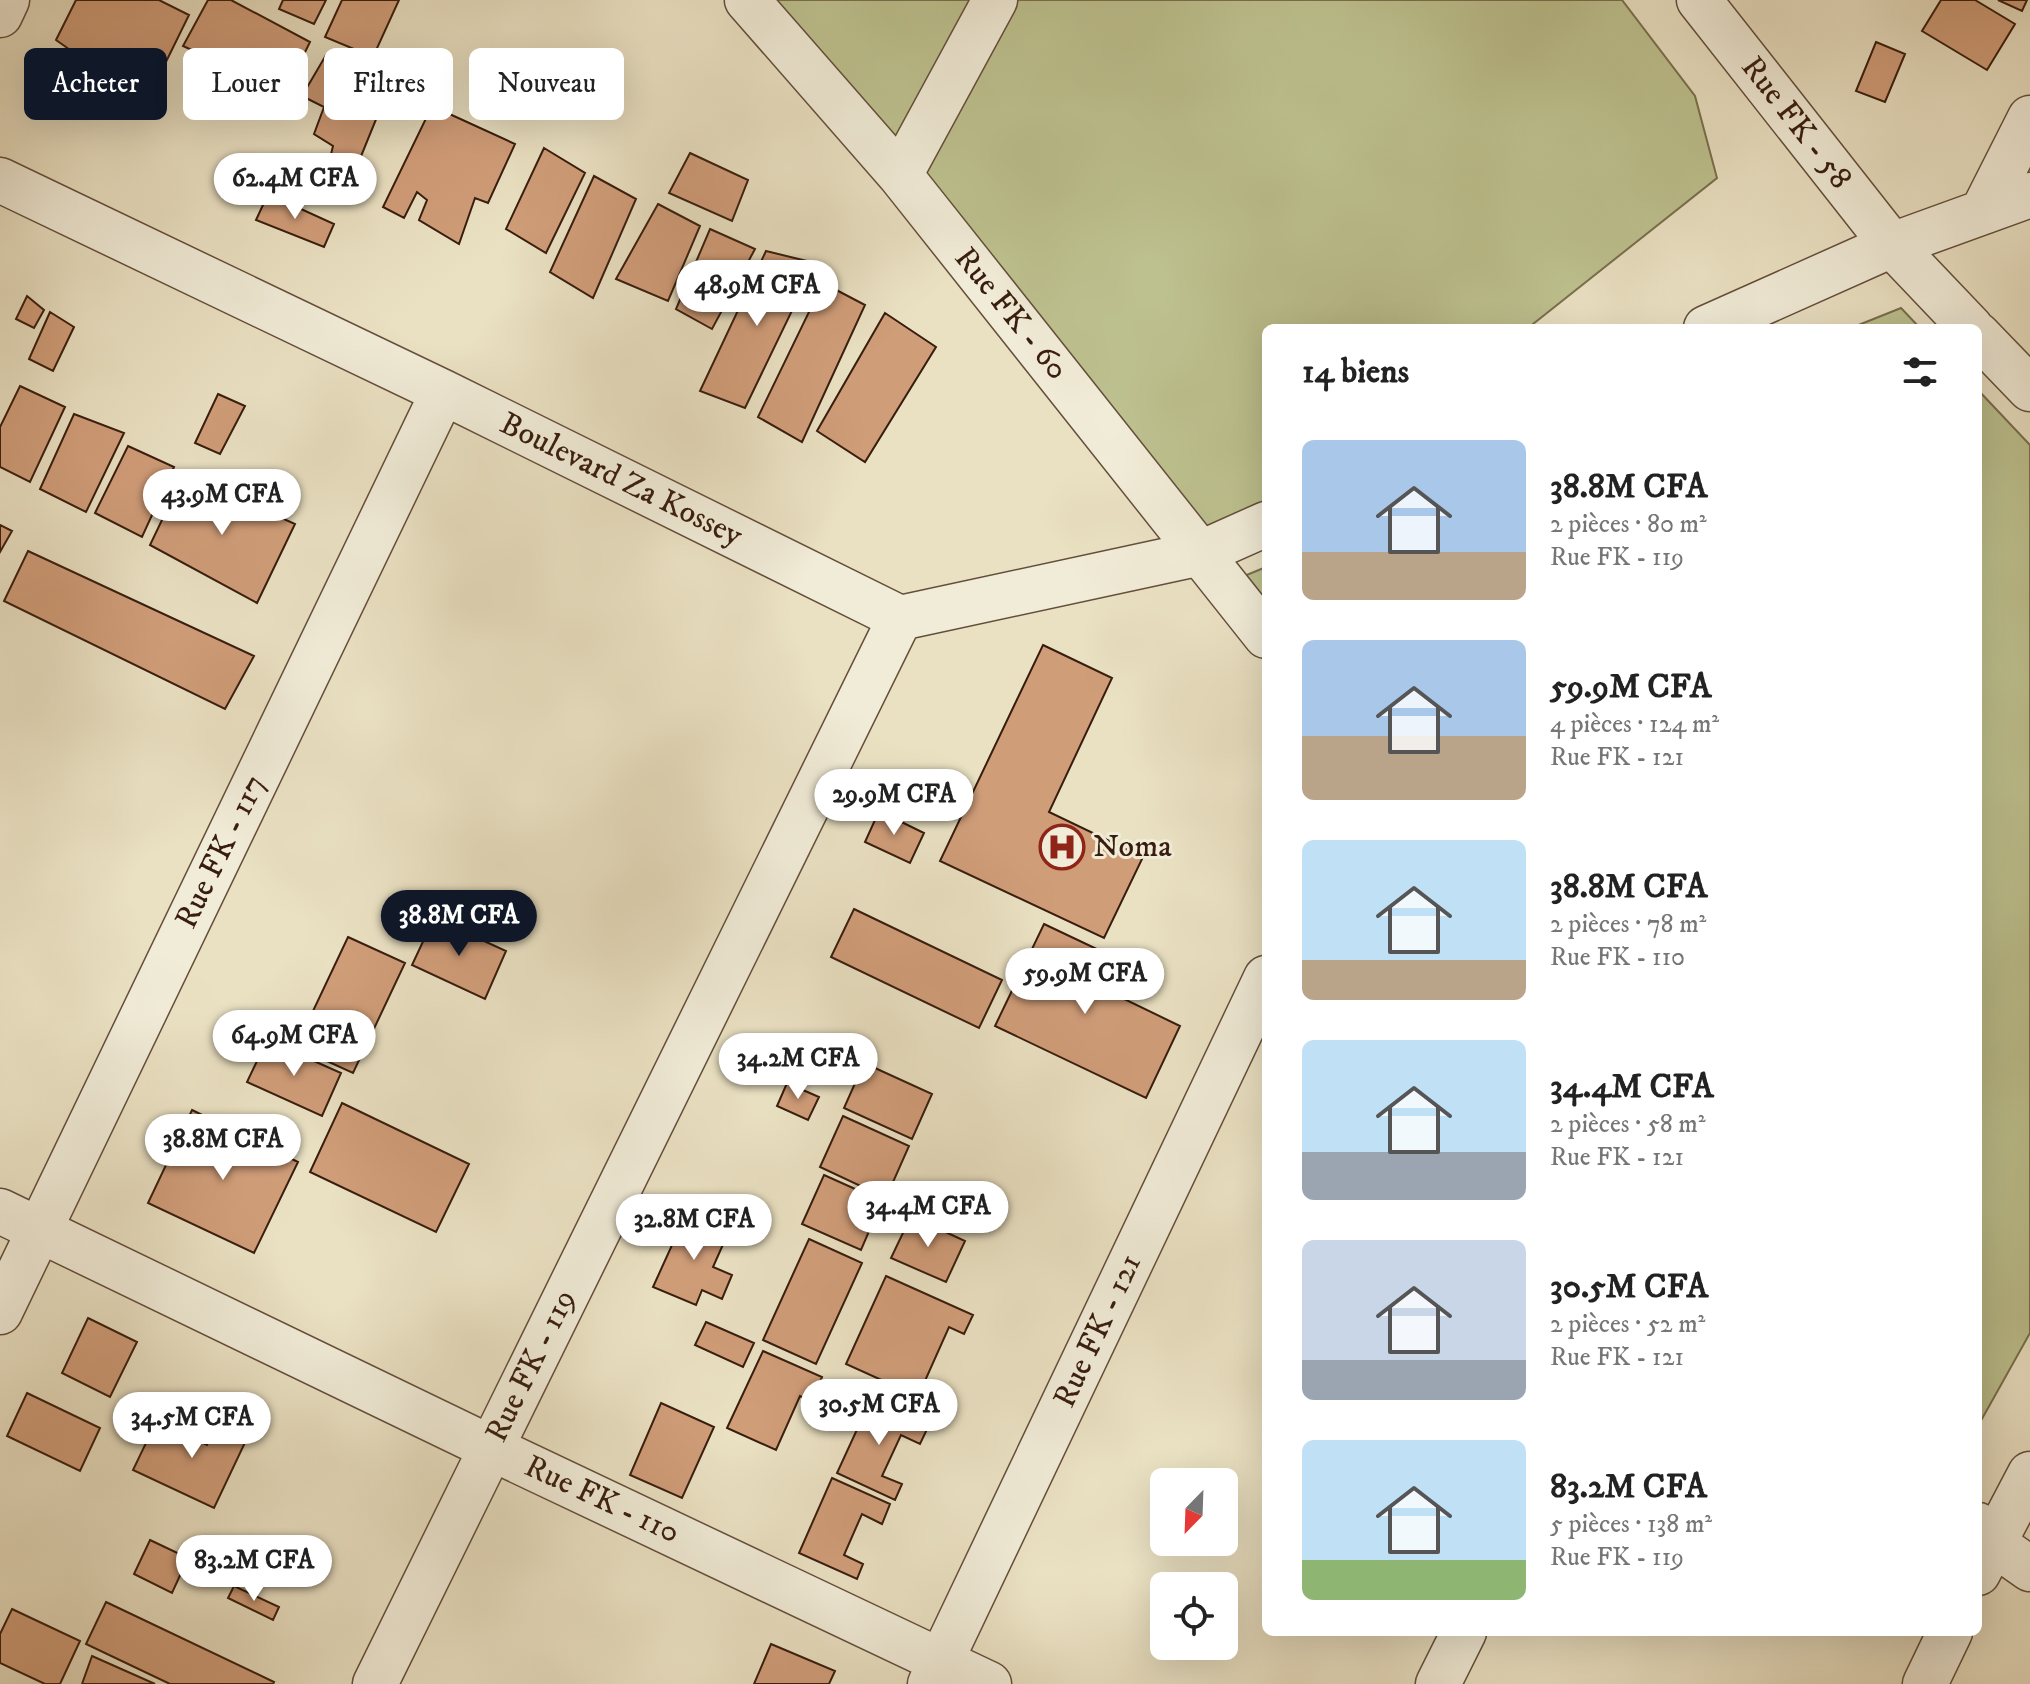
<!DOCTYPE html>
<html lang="fr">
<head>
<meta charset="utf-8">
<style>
  body { margin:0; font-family:"IM FELL DW Pica",serif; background:#f2f2f2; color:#222; height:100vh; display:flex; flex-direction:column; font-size:30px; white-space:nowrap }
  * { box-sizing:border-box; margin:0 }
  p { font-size:26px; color:#767676 }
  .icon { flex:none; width:44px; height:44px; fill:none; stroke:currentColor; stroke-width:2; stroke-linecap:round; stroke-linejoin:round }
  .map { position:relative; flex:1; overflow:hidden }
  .drawer { position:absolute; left:1262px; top:324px; width:720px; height:1312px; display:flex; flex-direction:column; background:#fff; border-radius:12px; box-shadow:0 8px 32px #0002 }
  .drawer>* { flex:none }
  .guide { position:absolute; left:24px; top:48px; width:760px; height:72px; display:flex; gap:16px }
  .needle { width:52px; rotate:203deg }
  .tools { position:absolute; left:1150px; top:1468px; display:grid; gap:16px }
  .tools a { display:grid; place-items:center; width:88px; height:88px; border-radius:12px; background:#fff; box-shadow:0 8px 32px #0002; font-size:40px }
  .price { position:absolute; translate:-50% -68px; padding:0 18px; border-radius:28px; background:#fff; color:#222; font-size:26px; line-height:52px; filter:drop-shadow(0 2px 4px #0008) }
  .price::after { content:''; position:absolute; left:50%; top:48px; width:24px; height:18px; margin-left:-12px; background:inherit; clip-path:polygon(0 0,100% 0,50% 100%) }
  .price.selected { background:#111827; color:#fff }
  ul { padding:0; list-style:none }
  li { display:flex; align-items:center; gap:24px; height:200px; padding:0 40px }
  li span { display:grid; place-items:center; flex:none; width:224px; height:160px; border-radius:12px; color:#555 }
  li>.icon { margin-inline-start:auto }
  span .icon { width:96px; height:96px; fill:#fffc; stroke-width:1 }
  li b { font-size:34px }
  h2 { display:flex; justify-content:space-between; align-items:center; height:96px; padding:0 40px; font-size:34px }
  .pill { padding:0 28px; border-radius:12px; background:#fff; box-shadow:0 8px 32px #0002; font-size:28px; line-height:72px }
  .pill.selected { background:#111827; color:#fff }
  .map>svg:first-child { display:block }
  .green { fill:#bdc18f; stroke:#7a6f4e; stroke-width:2 }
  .building { fill:#d09d79; stroke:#381d0e; stroke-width:2 }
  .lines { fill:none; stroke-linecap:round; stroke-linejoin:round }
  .street-casing { stroke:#644e3b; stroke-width:47 }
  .street { stroke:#f1ecd8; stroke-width:44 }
  .labels { text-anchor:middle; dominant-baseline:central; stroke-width:6; stroke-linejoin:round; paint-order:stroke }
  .street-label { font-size:32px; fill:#381d0e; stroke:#f1ecd8 }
  .poi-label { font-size:32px; fill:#381d0e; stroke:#f1ecd8; text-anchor:start }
</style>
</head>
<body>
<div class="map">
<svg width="2030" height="1684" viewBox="0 0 2030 1684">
  <rect width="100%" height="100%" fill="#eae1c3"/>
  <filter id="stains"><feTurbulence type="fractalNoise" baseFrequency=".0025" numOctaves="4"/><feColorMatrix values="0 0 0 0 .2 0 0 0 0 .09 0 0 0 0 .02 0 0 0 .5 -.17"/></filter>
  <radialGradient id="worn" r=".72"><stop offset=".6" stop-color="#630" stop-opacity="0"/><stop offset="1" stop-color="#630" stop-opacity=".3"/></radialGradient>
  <path class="green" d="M760,0H1622L1695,96L1717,178L1528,328H1266V521L1189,529Z
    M1901,308L1920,328H1851Z
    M1978,390L2030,445V1333L1978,1426Z
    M1266,567V615L1237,579Z"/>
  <path class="building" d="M76,0H159L189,15L162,70L118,53L103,73L56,40Z
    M208,0H231L310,42L285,93L183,46Z
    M283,0H326L314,24L279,9Z
    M342,0H399L373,57L325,37Z
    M1941,0H1975L2015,24L1987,70L1922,31Z
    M1998,0H2027L2022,11Z
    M1876,42L1905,54L1885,102L1856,91Z
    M326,55L390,85L355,171L329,163L333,146L314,134L324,107L302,96Z
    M432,106L515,144L488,203L475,198L459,244L419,220L427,200L417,192L404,218L383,207Z
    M544,148L585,173L546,253L506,229Z
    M690,153L748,180L732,221L669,193Z
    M594,176L636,199L593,298L550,272Z
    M268,194L334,224L324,247L256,220Z
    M658,204L700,226L668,301L616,279Z
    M710,229L755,249L712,329L676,309Z
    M766,251L815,263L745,408L700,391Z
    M823,283L865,305L802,442L758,417Z
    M27,296L44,310L34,328L16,319Z
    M50,312L74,327L53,371L29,359Z
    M885,313L936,347L865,462L817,431Z
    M20,386L65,407L30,482L0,467V427Z
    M218,394L245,406L220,454L195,443Z
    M74,414L124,433L86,512L40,489Z
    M128,446L174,467L142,537L95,513Z
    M184,474L295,524L257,603L150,545Z
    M0,525L12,531L0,552Z
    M28,551L254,656L225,709L4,601Z
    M1043,645L1112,678L1049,812L1143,857L1104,938L940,861Z
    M879,811L924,833L910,863L865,842Z
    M854,909L1002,980L979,1028L831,957Z
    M434,918L506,951L485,999L412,965Z
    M1044,924L1101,951L1087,981L1180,1026L1146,1098L995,1026Z
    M348,937L405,963L353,1073L296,1047Z
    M267,1040L341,1073L322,1116L247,1082Z
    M864,1063L932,1094L912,1139L844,1108Z
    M787,1083L819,1097L808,1120L777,1106Z
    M342,1103L469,1164L436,1232L310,1172Z
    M192,1110L298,1162L254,1253L148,1203Z
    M843,1116L909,1146L886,1198L820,1167Z
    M824,1175L882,1201L861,1250L802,1224Z
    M687,1212L729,1231L713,1267L732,1275L722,1299L702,1290L696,1305L653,1287Z
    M911,1216L965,1241L946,1282L891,1258Z
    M809,1239L862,1263L816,1364L763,1340Z
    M886,1276L973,1315L964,1334L949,1327L924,1383L936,1388L930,1402L846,1364Z
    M88,1318L137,1342L110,1397L62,1373Z
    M706,1322L754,1343L743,1367L695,1345Z
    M763,1351L822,1377L812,1401L800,1396L776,1450L727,1428Z
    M27,1393L100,1428L80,1471L7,1436Z
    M871,1399L929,1425L920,1444L901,1435L882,1476L902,1484L895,1500L837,1473Z
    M661,1403L714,1427L682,1498L630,1475Z
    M220,1418L250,1432L214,1508L133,1470L157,1420L207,1445Z
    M832,1478L890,1504L882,1524L862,1514L844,1555L863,1564L857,1579L799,1553Z
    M150,1540L188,1558L172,1593L134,1574Z
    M234,1586L279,1607L273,1620L228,1598Z
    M106,1602L274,1682L273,1684H170L86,1644Z
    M12,1609L80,1641L60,1684H45L0,1663V1634Z
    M771,1644L835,1671L829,1684H754Z
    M92,1656L155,1684H82Z"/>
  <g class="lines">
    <g class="street-casing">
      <path id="street" d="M747,0L900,175L1266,636
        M1699,0L1892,245L1971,328
        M0,15L7,0
        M900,175L995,0
        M0,180L443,392L900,618L1201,553L1266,524
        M1983,211L2030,118
        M1706,328L1892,245L2030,195
        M1978,335L2030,389
        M0,1211L491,1448L989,1684
        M0,1312L443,392
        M1978,1525L1993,1543L2030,1569
        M1978,1573L2030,1474
        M375,1684L900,618
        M930,1684L1266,978
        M1438,1684L1464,1632
        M1925,1684L1950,1632"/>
    </g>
    <use href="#street" class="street"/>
  </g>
  <defs>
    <g id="hospital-ring" transform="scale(2.3)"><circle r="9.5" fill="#f1ecd8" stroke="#8f2418" stroke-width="1.5"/><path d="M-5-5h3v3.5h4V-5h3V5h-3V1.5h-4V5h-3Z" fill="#8f2418"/></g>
  </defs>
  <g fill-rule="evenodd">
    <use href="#hospital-ring" x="1062" y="847"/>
  </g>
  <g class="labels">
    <g class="street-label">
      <text transform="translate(1796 123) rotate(52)">Rue FK - 58</text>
      <text transform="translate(1011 314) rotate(51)">Rue FK - 60</text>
      <text transform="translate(621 480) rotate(26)">Boulevard Za Kossey</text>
      <text transform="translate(221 852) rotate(-64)">Rue FK - 117</text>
      <text transform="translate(1098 1331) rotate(-65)">Rue FK - 121</text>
      <text transform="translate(531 1366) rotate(-64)">Rue FK - 119</text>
      <text transform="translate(602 1500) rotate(25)">Rue FK - 110</text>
    </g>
    <g class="poi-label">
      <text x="1093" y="847">Noma</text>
    </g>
  </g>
  <rect width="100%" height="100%" filter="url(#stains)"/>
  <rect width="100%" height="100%" fill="url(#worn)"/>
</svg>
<div class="tools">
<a><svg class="needle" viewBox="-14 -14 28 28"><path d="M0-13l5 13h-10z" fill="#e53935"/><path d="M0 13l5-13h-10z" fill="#767676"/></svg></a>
<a><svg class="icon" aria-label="locate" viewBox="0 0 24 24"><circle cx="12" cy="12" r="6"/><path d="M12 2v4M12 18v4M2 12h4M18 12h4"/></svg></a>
</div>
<b class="price" style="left:295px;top:221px">62.4M CFA</b>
<b class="price" style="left:757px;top:328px">48.9M CFA</b>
<b class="price" style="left:222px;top:537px">43.9M CFA</b>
<b class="price" style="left:894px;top:837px">29.9M CFA</b>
<b class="price selected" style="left:459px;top:958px">38.8M CFA</b>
<b class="price" style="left:1085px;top:1016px">59.9M CFA</b>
<b class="price" style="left:294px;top:1078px">64.9M CFA</b>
<b class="price" style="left:798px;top:1101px">34.2M CFA</b>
<b class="price" style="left:223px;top:1182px">38.8M CFA</b>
<b class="price" style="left:928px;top:1249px">34.4M CFA</b>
<b class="price" style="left:694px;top:1262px">32.8M CFA</b>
<b class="price" style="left:879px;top:1447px">30.5M CFA</b>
<b class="price" style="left:192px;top:1460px">34.5M CFA</b>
<b class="price" style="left:254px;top:1603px">83.2M CFA</b>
<div class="guide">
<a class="pill selected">Acheter</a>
<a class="pill">Louer</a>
<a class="pill">Filtres</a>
<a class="pill">Nouveau</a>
</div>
<section class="drawer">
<h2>14 biens<svg class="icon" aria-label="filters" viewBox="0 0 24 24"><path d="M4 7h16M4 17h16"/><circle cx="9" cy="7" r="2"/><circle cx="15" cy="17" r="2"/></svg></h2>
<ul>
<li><span style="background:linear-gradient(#a9c7e8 70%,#b9a48a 0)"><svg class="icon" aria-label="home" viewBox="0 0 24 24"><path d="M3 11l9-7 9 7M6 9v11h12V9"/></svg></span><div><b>38.8M CFA</b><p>2 pièces · 80 m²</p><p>Rue FK - 119</p></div></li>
<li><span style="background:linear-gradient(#a9c7e8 60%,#b9a48a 0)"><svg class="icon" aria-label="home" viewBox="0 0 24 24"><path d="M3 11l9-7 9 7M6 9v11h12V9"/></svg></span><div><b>59.9M CFA</b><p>4 pièces · 124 m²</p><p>Rue FK - 121</p></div></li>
<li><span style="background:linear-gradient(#bfe0f5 75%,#b9a48a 0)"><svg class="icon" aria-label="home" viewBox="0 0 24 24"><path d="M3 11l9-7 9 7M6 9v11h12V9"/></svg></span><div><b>38.8M CFA</b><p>2 pièces · 78 m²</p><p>Rue FK - 110</p></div></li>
<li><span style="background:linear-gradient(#bfe0f5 70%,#9aa5b1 0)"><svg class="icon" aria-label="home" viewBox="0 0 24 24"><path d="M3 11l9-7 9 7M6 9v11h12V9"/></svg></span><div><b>34.4M CFA</b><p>2 pièces · 58 m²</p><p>Rue FK - 121</p></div></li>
<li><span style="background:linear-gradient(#c9d6e8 75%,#9aa5b1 0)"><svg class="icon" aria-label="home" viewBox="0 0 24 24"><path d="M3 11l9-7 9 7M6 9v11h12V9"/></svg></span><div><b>30.5M CFA</b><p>2 pièces · 52 m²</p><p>Rue FK - 121</p></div></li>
<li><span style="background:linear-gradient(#bfe0f5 75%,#8fb573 0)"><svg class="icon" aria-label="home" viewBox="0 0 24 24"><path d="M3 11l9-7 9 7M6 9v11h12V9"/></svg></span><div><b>83.2M CFA</b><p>5 pièces · 138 m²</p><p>Rue FK - 119</p></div></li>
</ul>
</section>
</div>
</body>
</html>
